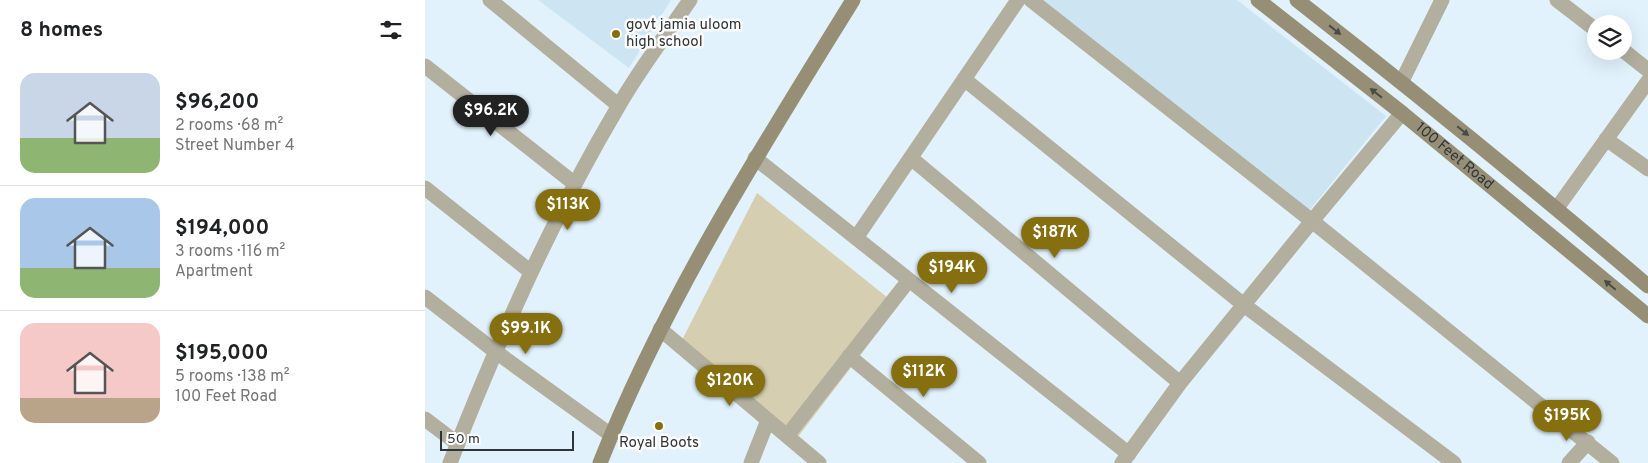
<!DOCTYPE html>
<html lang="en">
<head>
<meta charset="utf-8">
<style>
  body { margin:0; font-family:Overpass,sans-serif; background:#f6f6f6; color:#202124; height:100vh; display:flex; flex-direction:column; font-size:19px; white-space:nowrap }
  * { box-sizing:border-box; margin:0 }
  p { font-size:16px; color:#757577 }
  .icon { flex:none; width:28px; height:28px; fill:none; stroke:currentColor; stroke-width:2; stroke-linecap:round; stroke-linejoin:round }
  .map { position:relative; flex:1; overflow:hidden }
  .panel { display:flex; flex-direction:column; background:#fff; width:425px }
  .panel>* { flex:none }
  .tools { position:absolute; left:1162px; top:15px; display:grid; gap:10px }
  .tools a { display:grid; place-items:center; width:45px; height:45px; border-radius:50%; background:#fff; box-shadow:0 5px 20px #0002; font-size:25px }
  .scale { position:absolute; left:15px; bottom:12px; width:134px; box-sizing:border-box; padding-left:5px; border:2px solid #2e3538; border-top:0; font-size:14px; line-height:18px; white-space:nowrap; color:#2e3538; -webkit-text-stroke:4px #fcfcfc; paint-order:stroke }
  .price { position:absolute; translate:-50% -42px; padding:0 11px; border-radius:18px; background:#856f0f; color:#fff; font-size:16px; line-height:32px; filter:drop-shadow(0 1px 2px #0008) }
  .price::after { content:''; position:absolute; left:50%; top:30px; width:15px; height:11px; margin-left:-8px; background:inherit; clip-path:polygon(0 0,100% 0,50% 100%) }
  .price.current { background:#222; color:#fff }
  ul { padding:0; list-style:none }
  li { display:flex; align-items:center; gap:15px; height:125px; padding:0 20px }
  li+li { border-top:1px solid #e0e0e0 }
  li span { display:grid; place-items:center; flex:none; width:140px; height:100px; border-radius:15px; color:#555 }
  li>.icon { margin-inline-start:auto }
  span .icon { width:60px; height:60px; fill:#fffc; stroke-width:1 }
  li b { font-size:21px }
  h2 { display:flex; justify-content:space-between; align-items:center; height:60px; padding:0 20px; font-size:21px }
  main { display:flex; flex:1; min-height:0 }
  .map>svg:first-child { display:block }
  .built { fill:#cde5f3 }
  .green { fill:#d6ceb0 }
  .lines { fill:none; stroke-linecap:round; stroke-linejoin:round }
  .street { stroke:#b3af9e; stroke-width:15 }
  .secondary { stroke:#968f76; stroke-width:15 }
  .oneway { fill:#484c48 }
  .poi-dot { fill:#856f0f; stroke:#fcfcfc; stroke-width:2 }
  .labels { text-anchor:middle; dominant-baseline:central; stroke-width:5; stroke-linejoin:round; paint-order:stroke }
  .poi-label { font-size:15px; fill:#2e3538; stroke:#fcfcfc; text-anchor:start }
  .street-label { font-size:15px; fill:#2e3538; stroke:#fcfcfc }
</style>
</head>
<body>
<main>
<section class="panel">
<h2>8 homes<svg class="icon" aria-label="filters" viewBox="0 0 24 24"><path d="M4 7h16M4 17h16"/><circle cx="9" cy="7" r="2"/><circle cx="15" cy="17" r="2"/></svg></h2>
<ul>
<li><span style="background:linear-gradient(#c9d6e8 65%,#8fb573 0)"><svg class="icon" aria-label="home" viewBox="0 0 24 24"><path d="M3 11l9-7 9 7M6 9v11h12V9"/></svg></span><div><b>$96,200</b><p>2 rooms · 68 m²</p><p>Street Number 4</p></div></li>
<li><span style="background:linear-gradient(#a9c7e8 70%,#8fb573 0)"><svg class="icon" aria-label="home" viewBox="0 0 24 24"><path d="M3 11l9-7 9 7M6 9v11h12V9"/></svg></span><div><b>$194,000</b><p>3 rooms · 116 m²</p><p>Apartment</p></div></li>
<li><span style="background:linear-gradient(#f6c9c9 75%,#b9a48a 0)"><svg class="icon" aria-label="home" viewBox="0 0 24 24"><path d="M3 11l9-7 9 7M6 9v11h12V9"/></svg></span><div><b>$195,000</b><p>5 rooms · 138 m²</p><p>100 Feet Road</p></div></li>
</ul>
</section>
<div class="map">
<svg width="1223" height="463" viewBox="0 0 1223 463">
  <rect width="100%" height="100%" fill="#e1f2fc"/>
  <path class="built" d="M113,0H246L204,68Z
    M608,0H812L961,116L884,211Z"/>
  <path class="green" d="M332,193L473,306L369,442L255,344Z"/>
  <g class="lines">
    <path class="street" d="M65,0L193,105
      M606,0L887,221L1187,463
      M1132,0L1171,30
      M1199,51L1223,70
      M0,66L150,184
      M539,79L819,305L1029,463
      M977,81L1017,0
      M1181,139L1223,169
      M330,158L704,454
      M486,158L755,383
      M0,188L106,272
      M1132,208L1223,81
      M431,238L593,0
      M0,297L71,352L186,435
      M235,329L394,463
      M424,356L554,463
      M0,419L33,444
      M362,436L484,280
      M25,463C73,341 126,220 193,107C214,70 241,35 265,0
      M326,463L343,420
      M697,463L755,383L887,221L977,113
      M1144,463L1163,442"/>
    <g class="secondary">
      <path id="s1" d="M833,0L977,113L1223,316"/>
      <path d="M872,0C991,93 1108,188 1223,286"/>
      <path d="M175,463C240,299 336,149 428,0"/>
    </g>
  </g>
  <defs><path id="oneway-solid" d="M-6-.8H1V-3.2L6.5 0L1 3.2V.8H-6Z" transform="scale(1.25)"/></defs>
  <g class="oneway">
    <use href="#oneway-solid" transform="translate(910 30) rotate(38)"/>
    <use href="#oneway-solid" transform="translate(951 93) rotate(-142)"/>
    <use href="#oneway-solid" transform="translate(1038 131) rotate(39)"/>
    <use href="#oneway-solid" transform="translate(1185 285) rotate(-140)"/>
  </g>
  <g class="poi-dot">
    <circle cx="191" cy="34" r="5"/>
    <circle cx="234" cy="426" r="5"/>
  </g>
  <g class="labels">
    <g class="poi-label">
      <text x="201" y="25">govt jamia uloom<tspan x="201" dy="17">high school</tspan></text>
      <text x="234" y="443" text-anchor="middle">Royal Boots</text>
    </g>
    <g class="street-label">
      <text stroke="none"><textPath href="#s1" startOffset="251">100 Feet Road</textPath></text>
    </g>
  </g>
</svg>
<div class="tools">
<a><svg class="icon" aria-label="layers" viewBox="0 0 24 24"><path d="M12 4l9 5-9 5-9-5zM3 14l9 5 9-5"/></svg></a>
</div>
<div class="scale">50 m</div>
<b class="price current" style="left:66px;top:137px">$96.2K</b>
<b class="price" style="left:143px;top:231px">$113K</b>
<b class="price" style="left:630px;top:259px">$187K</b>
<b class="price" style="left:527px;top:294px">$194K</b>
<b class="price" style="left:101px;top:355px">$99.1K</b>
<b class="price" style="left:499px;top:398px">$112K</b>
<b class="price" style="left:305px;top:407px">$120K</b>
<b class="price" style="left:1142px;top:442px">$195K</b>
</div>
</main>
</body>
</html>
